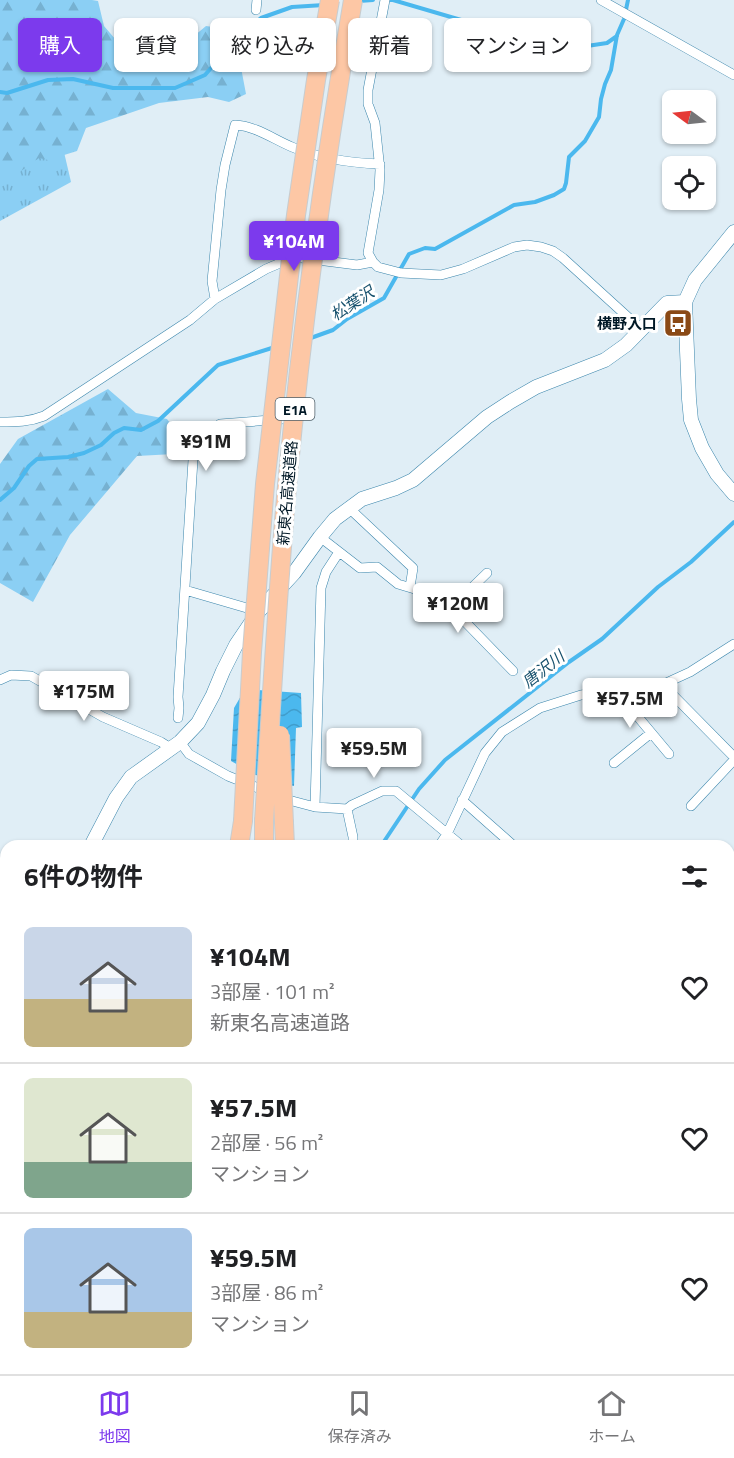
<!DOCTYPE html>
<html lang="ja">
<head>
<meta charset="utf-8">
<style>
  body { margin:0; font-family:"Titillium Web","Noto Sans JP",sans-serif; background:#f2f2f2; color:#202124; height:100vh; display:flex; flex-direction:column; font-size:22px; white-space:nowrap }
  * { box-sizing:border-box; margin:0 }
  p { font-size:20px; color:#757577 }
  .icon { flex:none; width:33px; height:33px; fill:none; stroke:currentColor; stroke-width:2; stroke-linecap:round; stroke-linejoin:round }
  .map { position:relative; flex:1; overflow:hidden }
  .drawer { position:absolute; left:0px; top:840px; width:735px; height:534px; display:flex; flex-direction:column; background:#fff; border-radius:18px 18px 0 0; box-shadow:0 2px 4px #0004 }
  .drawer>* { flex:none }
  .top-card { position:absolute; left:18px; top:18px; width:699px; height:54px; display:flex; gap:12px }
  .needle { width:39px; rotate:285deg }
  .buttons { position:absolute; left:662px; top:90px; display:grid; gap:12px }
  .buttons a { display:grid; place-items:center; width:54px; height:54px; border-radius:9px; background:#fff; box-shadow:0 2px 4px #0004; font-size:30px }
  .price { position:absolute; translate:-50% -51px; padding:0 14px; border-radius:6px; background:#fff; color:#222; font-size:20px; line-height:39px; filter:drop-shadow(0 2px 3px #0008) }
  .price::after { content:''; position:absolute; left:50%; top:36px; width:18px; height:14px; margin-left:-9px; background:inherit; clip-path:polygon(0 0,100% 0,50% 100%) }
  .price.current { background:#7c3aed; color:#fff }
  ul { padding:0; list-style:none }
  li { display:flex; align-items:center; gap:18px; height:150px; padding:0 24px }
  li+li { border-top:2px solid #e0e0e0 }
  li span { display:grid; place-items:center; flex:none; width:168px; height:120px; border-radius:9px; color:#555 }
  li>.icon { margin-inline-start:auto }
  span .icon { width:72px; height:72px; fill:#fffc; stroke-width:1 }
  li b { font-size:26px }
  h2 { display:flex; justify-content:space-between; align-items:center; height:72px; padding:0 24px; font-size:26px }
  .chip { padding:0 21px; border-radius:9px; background:#fff; box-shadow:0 2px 4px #0004; font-size:21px; line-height:54px }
  .chip.current { background:#7c3aed; color:#fff }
  .menu { display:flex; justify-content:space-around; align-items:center; height:84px; border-top:2px solid #e0e0e0; background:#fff; font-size:16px; color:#757577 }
  .menu a { display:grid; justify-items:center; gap:3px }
  .menu .current { color:#7c3aed }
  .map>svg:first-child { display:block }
  .grass { fill:url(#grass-tufts) }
  .forest { fill:url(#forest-firs) }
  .water { fill:url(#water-waves) }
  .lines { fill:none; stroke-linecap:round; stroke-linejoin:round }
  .stream { stroke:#4bb8ee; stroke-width:4 }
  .street-casing { stroke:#3b86ac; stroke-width:10 }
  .secondary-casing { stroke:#3b86ac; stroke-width:15 }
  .highway-casing { stroke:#c7cccf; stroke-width:20 }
  .street { stroke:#fff; stroke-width:9 }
  .secondary { stroke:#fff; stroke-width:14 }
  .highway { stroke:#fdc7a5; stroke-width:18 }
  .highway-bridge-casing { stroke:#c7cccf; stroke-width:20; stroke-linecap:butt }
  .highway-bridge { stroke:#fdc7a5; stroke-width:18 }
  .labels { text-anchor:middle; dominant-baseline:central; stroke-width:6; stroke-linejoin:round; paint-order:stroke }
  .shield { fill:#fff; stroke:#4c5d67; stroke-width:1.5 }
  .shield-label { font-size:14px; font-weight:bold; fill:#001826 }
  .poi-label { font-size:15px; font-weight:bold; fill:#001826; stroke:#fff; text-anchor:end }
  .street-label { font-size:15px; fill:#001826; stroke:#fff }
  .water-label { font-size:16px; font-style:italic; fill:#17516d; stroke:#fff }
</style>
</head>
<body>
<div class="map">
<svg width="734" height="1374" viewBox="0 0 734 1374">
  <defs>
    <pattern id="grass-tufts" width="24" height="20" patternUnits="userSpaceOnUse" patternTransform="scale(1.5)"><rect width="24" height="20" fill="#8bcff4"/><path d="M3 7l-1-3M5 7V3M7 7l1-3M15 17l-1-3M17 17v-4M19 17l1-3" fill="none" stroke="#76b1d1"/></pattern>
    <pattern id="forest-firs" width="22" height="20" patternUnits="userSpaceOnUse" patternTransform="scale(1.5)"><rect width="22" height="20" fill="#8bcff4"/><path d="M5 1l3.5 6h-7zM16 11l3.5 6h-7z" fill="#76b1d1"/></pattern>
    <pattern id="water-waves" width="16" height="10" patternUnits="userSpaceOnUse" patternTransform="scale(1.5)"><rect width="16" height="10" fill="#4bb8ee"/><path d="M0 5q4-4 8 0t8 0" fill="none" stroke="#409dcc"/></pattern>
  </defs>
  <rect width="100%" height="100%" fill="#e0eef6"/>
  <path class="grass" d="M60,135L71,182L0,221V148Z"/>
  <path class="forest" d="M0,0H92L98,1L104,26L116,40L143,53L176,51L206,26L220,28L239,57L246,94L229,102L208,97L159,103L86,128L77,151L48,160L39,158L17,174L0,181Z
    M108,389L136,413L167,419L183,440L174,454L137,456L70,535L33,602L0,583V464L18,439Z"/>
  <path class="water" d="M245,689L301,693L302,727L296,728L294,786L275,783L256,775L231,761L234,708Z"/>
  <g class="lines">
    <path class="stream" d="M384,0H393L485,27H511L551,36L571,45L587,46L607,43L617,36
      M359,1L373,0
      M0,92L7,93L48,80L73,79L113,88H175L205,75L235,40L261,18L292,7L324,5
      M308,339L333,330L347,319L384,298L409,254L425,248L435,249L514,205L535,202L554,195L564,189L566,183L569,157L585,141L599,117L601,99L605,84L611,70L617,35L624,19L628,0
      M0,500L14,488L29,466L37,459L68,457L84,453L101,445L114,433L124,428L141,430L158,421L218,365L275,347
      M381,846L419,789L445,760L569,662L602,639L658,587L691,562L734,522
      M0,1318L6,1312"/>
    <g class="street-casing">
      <path id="street" d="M385,0L368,90V104L375,123L380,170L379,190L368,253L373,262L378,267L401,273L441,275L463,269L514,247L527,245L541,247L553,251L563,258L641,329
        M601,0L734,75
        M256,10L257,0
        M215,299L212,281L221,190L225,165L235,125C256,126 273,139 292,147C318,158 351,163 380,164
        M0,422C16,422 29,422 44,416L190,320L215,299L266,269L294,257L357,265L373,262
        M349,508L413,568L410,587
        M320,537L360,568L377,567L398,584L441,597L513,671
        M185,590L257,611
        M451,608L487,573
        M0,680L11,675L31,676L103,717L161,742L172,749
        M666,683L670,692L734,757
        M621,690L623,699L669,754
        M178,718L179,708L178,697L193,460C196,445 207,433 220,424L296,418
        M180,742L189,754L228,776L268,792
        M614,763L651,733
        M281,798L315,807L347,809L352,805L382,791H396L462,846
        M462,800L514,846
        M691,806L734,760
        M315,807L321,588L326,572L339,552
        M347,809L353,837V846
        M439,846L447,834L485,753L502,732L540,708L581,695L666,683L690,672L734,644
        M0,940L6,941
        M0,1035L6,1033
        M729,1085L734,1089
        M50,1374L57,1368"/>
    </g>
    <g class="secondary-casing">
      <path id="secondary" d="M734,232L695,280L685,302L689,399L691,420L702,448L717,474L734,494
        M91,846L116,798L131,777L180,742L198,723L213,695L223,671L236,645L259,611L294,573L320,537L335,519L362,499L396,488L413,480L487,417L510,402L536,387L605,360L626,345L667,303L685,302
        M0,1154L6,1131
        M729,1298L734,1280
        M124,1374V1368
        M708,1374L710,1368"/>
    </g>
    <g class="highway-casing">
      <path id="highway" d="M284,823L285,846
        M239,846L243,821
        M264,846V821
        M244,1368L245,1374
        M265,1368L266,1374
        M377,1368L390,1374
        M420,1368L424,1374
        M179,1374L180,1368
        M328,1374L341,1368"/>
    </g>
    <use href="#street" class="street"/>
    <use href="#secondary" class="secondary"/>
    <use href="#highway" class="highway"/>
    <g class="highway-bridge-casing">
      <path id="highway-bridge" d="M280,735L284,823
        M243,821L252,652L265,484L296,215L316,80L330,0
        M264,821C271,710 277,598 287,486C302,323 325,161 353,0"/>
    </g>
    <use href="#highway-bridge" class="highway-bridge"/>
  </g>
  <defs>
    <g id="bus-square" transform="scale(1.5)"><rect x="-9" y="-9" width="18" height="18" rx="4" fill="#8a4915" stroke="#fff"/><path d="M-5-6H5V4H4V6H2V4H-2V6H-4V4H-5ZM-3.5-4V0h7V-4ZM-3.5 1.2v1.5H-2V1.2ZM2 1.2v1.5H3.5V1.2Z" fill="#fff"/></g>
  </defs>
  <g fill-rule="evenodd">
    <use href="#bus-square" x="678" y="323"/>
  </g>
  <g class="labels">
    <rect class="shield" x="275.5" y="398" width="39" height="22" rx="4.5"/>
    <g class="shield-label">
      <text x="295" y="409">E1A</text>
    </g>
    <g class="poi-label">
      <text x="657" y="323">横野入口</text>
    </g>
    <g class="street-label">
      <text transform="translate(287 493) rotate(-85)">新東名高速道路</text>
    </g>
    <g class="water-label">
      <text transform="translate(352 303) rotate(-33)">松葉沢</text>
      <text transform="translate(543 669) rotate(-38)">唐沢川</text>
    </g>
  </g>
</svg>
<div class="buttons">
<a><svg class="needle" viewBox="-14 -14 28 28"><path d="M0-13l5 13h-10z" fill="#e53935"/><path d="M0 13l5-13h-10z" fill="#757577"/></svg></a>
<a><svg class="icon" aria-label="locate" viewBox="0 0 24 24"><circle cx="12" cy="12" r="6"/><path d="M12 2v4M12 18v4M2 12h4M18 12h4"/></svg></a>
</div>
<b class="price current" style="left:294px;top:272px">¥104M</b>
<b class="price" style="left:206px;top:472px">¥91M</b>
<b class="price" style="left:458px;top:634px">¥120M</b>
<b class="price" style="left:84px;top:722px">¥175M</b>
<b class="price" style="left:630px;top:729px">¥57.5M</b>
<b class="price" style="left:374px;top:779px">¥59.5M</b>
<div class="top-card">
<a class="chip current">購入</a>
<a class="chip">賃貸</a>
<a class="chip">絞り込み</a>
<a class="chip">新着</a>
<a class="chip">マンション</a>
</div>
<section class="drawer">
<h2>6件の物件<svg class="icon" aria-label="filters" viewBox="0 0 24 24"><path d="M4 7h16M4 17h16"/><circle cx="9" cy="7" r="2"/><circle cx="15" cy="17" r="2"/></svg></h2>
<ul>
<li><span style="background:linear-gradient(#c9d6e8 60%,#c2b280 0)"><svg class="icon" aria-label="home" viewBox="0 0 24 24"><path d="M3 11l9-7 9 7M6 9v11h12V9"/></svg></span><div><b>¥104M</b><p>3部屋 · 101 m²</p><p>新東名高速道路</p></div><svg class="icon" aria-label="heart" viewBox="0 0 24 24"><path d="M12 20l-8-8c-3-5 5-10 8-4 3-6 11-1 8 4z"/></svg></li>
<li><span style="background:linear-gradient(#dfe7d0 70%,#7fa58c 0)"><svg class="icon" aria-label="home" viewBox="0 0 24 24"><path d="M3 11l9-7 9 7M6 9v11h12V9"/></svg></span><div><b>¥57.5M</b><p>2部屋 · 56 m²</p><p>マンション</p></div><svg class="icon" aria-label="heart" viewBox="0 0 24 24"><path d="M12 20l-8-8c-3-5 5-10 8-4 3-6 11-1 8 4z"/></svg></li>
<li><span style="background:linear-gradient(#a9c7e8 70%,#c2b280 0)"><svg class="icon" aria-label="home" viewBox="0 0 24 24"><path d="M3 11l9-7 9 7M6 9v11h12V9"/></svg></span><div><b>¥59.5M</b><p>3部屋 · 86 m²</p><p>マンション</p></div><svg class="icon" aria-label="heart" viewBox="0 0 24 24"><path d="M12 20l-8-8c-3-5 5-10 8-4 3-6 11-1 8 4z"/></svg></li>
</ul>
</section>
</div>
<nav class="menu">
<a class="current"><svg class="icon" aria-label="map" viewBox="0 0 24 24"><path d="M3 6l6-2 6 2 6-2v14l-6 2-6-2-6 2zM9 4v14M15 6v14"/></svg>地図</a>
<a><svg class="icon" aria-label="saved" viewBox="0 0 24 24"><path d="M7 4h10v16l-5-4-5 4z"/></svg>保存済み</a>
<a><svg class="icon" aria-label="home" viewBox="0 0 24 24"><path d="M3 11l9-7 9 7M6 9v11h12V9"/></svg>ホーム</a>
</nav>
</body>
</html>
